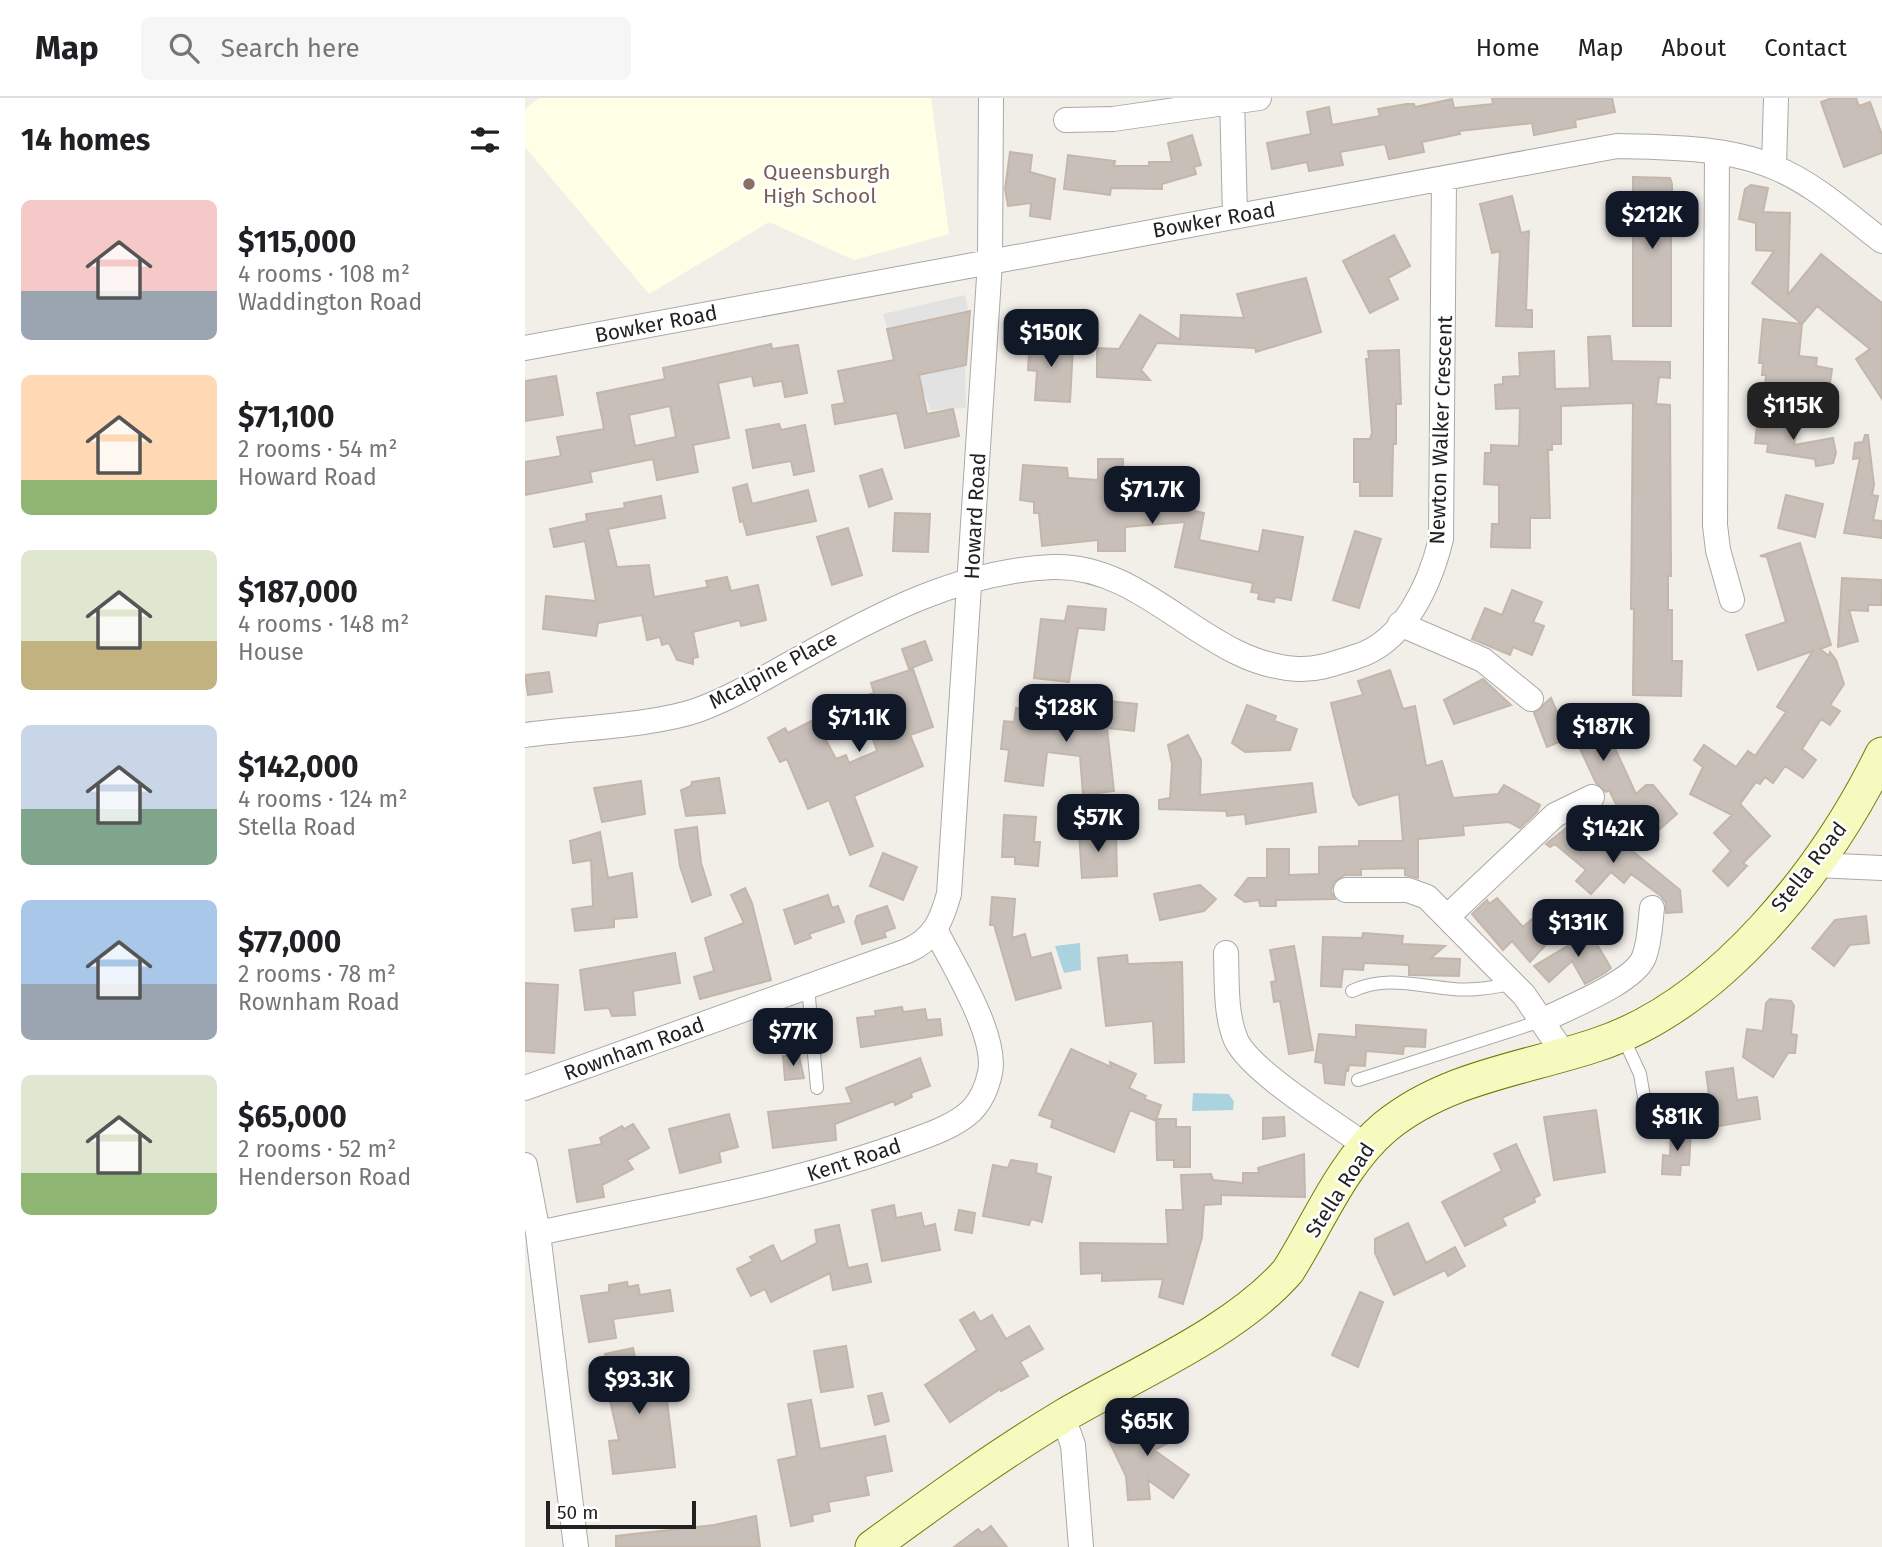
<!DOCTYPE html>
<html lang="en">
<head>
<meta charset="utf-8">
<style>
  body { margin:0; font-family:"Fira Sans",sans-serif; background:#f6f6f6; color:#202124; height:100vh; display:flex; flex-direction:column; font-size:26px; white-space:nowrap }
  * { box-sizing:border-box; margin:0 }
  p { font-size:23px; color:#757577 }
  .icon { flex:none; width:38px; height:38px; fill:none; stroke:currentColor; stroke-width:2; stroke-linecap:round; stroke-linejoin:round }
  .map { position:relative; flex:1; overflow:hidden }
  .details { display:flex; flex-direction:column; background:#fff; width:525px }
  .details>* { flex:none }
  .scale { position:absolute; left:21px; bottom:18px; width:150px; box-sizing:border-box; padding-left:7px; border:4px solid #222; border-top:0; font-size:19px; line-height:24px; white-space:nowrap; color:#222; -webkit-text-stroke:5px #fff; paint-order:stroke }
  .price { position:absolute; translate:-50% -60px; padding:0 16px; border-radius:14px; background:#111827; color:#fff; font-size:23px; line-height:46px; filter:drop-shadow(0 2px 4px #0008) }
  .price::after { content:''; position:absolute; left:50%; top:42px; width:21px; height:16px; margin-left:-10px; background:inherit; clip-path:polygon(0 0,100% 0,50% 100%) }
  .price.on { background:#222; color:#fff }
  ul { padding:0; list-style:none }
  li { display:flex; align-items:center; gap:21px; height:175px; padding:0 21px }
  li span { display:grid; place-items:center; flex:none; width:196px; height:140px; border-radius:10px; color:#555 }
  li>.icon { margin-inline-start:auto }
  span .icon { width:84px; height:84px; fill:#fffc; stroke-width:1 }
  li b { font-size:30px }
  h2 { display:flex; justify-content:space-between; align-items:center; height:84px; padding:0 21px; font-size:30px }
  header { display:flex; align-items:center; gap:42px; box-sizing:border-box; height:98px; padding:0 35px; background:#fff; border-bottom:2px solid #e0e0e0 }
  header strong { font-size:33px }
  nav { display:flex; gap:38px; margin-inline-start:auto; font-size:24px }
  .search { width:490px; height:63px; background:#f6f6f6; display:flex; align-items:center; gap:18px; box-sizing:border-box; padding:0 24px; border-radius:10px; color:#757577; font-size:26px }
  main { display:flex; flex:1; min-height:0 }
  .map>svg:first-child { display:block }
  .education { fill:#ffffe5 }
  .parking { fill:#e2e2e2 }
  .water { fill:#aad3df }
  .building { fill:#c7bfb8; stroke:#c4b6ab; stroke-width:2; fill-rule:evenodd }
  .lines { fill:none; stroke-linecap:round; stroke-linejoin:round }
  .service-casing { stroke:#a9a9a9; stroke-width:14 }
  .minor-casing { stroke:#a9a9a9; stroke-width:26 }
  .secondary-casing { stroke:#707d05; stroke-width:35 }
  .service { stroke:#fff; stroke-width:12 }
  .minor { stroke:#fff; stroke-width:24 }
  .secondary { stroke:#f7fabf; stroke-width:33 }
  .education-dot { fill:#8d6e63; stroke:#fff; stroke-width:2.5 }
  .labels { text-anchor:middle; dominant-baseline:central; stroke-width:5; stroke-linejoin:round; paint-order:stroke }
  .education-label { font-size:21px; fill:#785e54; stroke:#fff; text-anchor:start }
  .street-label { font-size:21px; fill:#222; stroke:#fff }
</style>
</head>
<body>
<header>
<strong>Map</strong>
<div class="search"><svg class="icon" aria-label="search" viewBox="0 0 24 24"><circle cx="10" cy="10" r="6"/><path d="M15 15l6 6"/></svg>Search here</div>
<nav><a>Home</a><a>Map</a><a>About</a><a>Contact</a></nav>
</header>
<main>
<section class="details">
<h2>14 homes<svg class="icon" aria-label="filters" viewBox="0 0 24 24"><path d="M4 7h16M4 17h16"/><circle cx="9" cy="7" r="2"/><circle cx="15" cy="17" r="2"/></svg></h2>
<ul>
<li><span style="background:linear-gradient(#f6c9c9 65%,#9aa5b1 0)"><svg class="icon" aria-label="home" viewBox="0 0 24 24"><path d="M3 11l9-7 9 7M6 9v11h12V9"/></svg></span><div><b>$115,000</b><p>4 rooms · 108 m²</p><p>Waddington Road</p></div></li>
<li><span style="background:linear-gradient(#ffd9b3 75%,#8fb573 0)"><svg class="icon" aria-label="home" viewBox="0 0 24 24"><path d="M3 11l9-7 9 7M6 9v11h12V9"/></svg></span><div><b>$71,100</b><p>2 rooms · 54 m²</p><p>Howard Road</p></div></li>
<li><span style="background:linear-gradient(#dfe7d0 65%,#c2b280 0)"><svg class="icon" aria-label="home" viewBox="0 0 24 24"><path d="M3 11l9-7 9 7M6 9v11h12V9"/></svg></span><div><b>$187,000</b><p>4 rooms · 148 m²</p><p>House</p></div></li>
<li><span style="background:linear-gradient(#c9d6e8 60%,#7fa58c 0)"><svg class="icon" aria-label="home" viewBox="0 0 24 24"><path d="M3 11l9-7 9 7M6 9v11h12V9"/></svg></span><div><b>$142,000</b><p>4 rooms · 124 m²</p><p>Stella Road</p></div></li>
<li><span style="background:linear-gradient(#a9c7e8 60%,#9aa5b1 0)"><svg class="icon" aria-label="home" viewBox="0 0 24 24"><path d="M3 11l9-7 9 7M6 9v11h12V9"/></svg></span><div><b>$77,000</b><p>2 rooms · 78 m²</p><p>Rownham Road</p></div></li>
<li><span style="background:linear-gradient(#dfe7d0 70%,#8fb573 0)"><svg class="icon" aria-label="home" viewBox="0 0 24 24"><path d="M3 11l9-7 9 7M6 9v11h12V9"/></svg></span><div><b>$65,000</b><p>2 rooms · 52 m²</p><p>Henderson Road</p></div></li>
</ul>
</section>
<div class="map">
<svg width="1357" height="1449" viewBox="0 0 1357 1449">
  <rect width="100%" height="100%" fill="#f2efe9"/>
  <path class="education" d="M14,0H406L424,136L329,162L244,124L124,196L0,49V11Z"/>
  <path class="parking" d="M440,197L443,212L362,230L358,216Z
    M440,267L441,310L405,312L400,297L373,301L371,285Z"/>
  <path class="water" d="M555,845L556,872L539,875L530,848Z
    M668,995L704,996L709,1004L708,1012L667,1013Z"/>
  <path class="building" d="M967,0H1087L1090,14L1050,22L1051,29L1009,37L1007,25L934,33L935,36L897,44L899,54L864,61L860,46L815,54L818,67L784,73L782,64L747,71L742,45L786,36L782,14L804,9L807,27L855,18L853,11L881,6H889L890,9L927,1L929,10L968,6Z
    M1307,0H1331L1334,8L1345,4L1357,37V55L1319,69L1296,4Z
    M667,37L676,67L669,69L671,76L637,86V91L586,90L585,97L539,91L543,57L590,63L589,68H624V64H647L643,45Z
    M485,54L507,57L505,74L530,81L525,121L505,118L506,105L483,108L480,91Z
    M1108,79L1145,80L1147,86V109H1152V127H1146V228H1108Z
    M1226,87L1243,90L1238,114L1265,115L1263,197L1296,156L1357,205V301L1331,261L1345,251L1292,208L1277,226L1227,185L1249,153L1231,152V125L1214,121L1220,91Z
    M987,98L996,135L1004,133L1001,212H1007V229L971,228L975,153L967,155L955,106Z
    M869,137L885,168L863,180L873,201L845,215L818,163Z
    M781,180L796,234L731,254L730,250L632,245L616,272L625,282L572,279V250L594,251L615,217L655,242L656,217L719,220L712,196Z
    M445,213L441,267L394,277L402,316L428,311L434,338L380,350L372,315L310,326L307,307L320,305L313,273L369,262L362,231Z
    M1238,221L1277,226L1274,258L1292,260L1291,268L1307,271L1304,293L1259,287V291L1240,290L1241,277H1237L1238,265H1234Z
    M1085,238L1087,263L1145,264V280L1134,279L1131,306L1145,307L1146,478H1143V512H1147V563H1157L1156,598L1108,597L1109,511H1106L1108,305L1036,308V346H1027V352H1023L1025,420H1005V450L966,449L967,426H974V387L959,386L960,355H966V347L994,348L995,310L971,311L970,287L978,286V279L995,278L994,255L1029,253L1030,291L1065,290L1063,239Z
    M505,239L534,241L533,248L548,249L545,304L510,302L512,273L503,272Z
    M246,246L247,251L273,247L282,295L260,299L257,283L229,288L227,278L193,285L204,340L168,347L173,374L132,382L128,361L65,374L67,384L0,397V364L36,358L32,339L79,331L72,295L140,281L138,270ZM145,308L151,339L110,348L104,317Z
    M874,252L876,306H871V346H868L867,398H835V384H829V341H845L847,335L841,261H844L843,253Z
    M31,278L38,317L0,323V283Z
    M1233,319L1273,324L1269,347L1308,340L1311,355L1308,365L1291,368L1290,361L1242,354L1243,346L1230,345Z
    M254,326L256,332L280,327L289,373L269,377L266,363L228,370L221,332Z
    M1340,337H1343L1349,387L1347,397L1353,398L1348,422L1357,423V440L1319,435L1335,360L1328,361L1330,345L1338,344Z
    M573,361H598V387H612V396L666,393L670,413L679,415L674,442L734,454L738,432L778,439L766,502L750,499L749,504L733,501L734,495L726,494L728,485L650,469L660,424L600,429V453H573V442L517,448L514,415H509V404L495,402L498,367L542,370L543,380L573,382Z
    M357,371L367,401L344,409L335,378Z
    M222,386L227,406L283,392L291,423L222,437L218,423L215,424L208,390Z
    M1261,397L1298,406L1290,439L1253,430Z
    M136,398L140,420L83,431L92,469L124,467L129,499L183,489L181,483L202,479L206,493L233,487L241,522L216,528L215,522L168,534L173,559L168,560V566L152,562L144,545L137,547L135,539L122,542L117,517L73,525L71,538L18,531L21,498L71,503L60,443L29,449L25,431L62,423L61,416L100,410L99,405Z
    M370,415L405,416L403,454L368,453Z
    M323,430L337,477L307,487L292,439Z
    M830,433L856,441L834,510L808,502Z
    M1275,445L1306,547L1295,551L1304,558L1305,554L1311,562L1319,586L1305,607L1315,613L1305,627L1296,621L1277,651L1291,662L1278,680L1260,668L1248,685L1240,679L1235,686L1231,684L1215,706L1245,738L1218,765L1222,768L1203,788L1188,773L1206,753L1189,735L1207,717L1165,696L1178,669L1169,662L1179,647L1211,669L1223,653L1230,658L1261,614L1252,609L1288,553L1233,572L1221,537L1261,524L1242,459L1235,458Z
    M1317,480L1357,482V494L1356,507H1343V513L1324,512L1333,543L1313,549Z
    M987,492L1017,504L1008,524L1019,528L1007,557L988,549L985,557L947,541L960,510L977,517Z
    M543,508L581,511L579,532L553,530L544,584L509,580L516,521L540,523Z
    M400,543L407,562L384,571L377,551Z
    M388,571L408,629L385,637L398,668L329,698L348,748L325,757L304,702L283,711L262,661L255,664L243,640L260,630L263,635L290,621L311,661L321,657L324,665L352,653L333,600L349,595L346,585Z
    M865,572L878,611L890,608L901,668L917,663L928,700L973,696L979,687L1015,707L1012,714L995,730L984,724L938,728L939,737L893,741V780L880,777V770L836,771V777H820L809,784L806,793L810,801L751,802V808H735L734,802L720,804L710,797L723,780H742V751H764V777L794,776V749L834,748V743H878L874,696L834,707L828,698L806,605L838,597L833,583Z
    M24,574L27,594L3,597L0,577Z
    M958,581L986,607L929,626L919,602Z
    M1026,600L1032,614L1042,610L1043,614L1062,607L1079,650L1088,646L1111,696L1121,687H1128L1152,716L1129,736L1104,707L1094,712L1084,692L1081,694L1071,685L1049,638L1022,649L1009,615Z
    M563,601L612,606L609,633L582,630L589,693L558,697L555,658L522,654L518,688L480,683L484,652L476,651L479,623L489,624L491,610L521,613L519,627L559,632Z
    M722,607L751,618L749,623L772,631L765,652L720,654L707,645Z
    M663,637L676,662L675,697L787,685L791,714L721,726L720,716L702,718L701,713L634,711V702L645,700L647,666L643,647Z
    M194,680L200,715L161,718L156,692L166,688L167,684Z
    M116,683L120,716L77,724L69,690Z
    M479,717L511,719L509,744H515L513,768L490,766V759H477Z
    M1049,724L1077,749L1088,737L1155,792L1157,814L1141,815V805L1136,798L1106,776L1099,785L1086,774L1066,796L1051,783L1061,772L1030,746L1025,749L1021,746Z
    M172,729L176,765L186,797L167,804L155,768L150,732Z
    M591,733L592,778L557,780L554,735Z
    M75,734L83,780L107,775L112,819L89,821V829L50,833L47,811L68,808L66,762L48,765L45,743Z
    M358,755L392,769L378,802L345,788Z
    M675,787L691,801L679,813L635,822L629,796Z
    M220,790L227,805L246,882L175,901L169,879L189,873L180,840L219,825L206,797Z
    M303,797L307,810L313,808L319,824L284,836L286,840L270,846L259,812Z
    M467,799L490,801L487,840L500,836L506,860L526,855L536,890L491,902L469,827H465Z
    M972,800L998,829L1007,821L1026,841L1005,864L987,843L978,852L947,816L962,802L964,806Z
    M362,808L370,830L359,834L361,839L337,846L330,824L332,818Z
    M1341,818L1344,845L1325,847L1309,868L1287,850L1310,822Z
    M1073,830L1077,837L1070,843L1086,870L1080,875L1060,886L1047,863L1024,884L1009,868Z
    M838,835L878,838L877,846L920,848L906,860L935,861L934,878L884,877V867L839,865L838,872L818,871L816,889L796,888L798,839L837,840Z
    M769,848L788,952L764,956L755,903L749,904L746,884L751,883L745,852Z
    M150,855L155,885L108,893L110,917L87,918L84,910L60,912L55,872Z
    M602,857L603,866L657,864L659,964L630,965L628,923L581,928L573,860Z
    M0,885L33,887L29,955L0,953Z
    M1245,901L1266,903L1269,908L1266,936L1272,937L1270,955H1263L1248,979L1218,959L1222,931L1238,933L1241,905Z
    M377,909L378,914L400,911L402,922L415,921L417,937L336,949L332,920L351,918L350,913Z
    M831,927L901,932L900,949L879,948L878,956L841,953L840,968L824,967L823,973L821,972L819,987L800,985L798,965L790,964L794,936L831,939Z
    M546,951L586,969L585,964L611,976L604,990L621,998L619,1001L636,1007L631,1023L605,1012L589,1054L526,1029L528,1022L514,1017Z
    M258,958H274L279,980L260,982Z
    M395,960L405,988L386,995L387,999L370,1007L369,1003L310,1026L311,1042L248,1050L243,1014L327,1005L321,990Z
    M1208,970L1212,1002L1232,999L1235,1021L1188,1029L1181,974Z
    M1071,1012L1080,1074L1029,1082L1019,1019Z
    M204,1016L213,1049L194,1054L196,1064L155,1075L144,1031Z
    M759,1019L760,1038L738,1041V1020Z
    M631,1021H651V1029H665V1069H649V1062H632Z
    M108,1026L124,1050L102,1062L108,1071L77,1087L79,1099L52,1104L44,1052L77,1046L75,1040L97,1028L99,1031Z
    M1146,1033L1166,1034L1164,1067H1156L1155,1077L1137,1076L1138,1057L1145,1058Z
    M991,1046L1015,1097L1009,1100L1010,1104L977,1120L981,1127L940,1148L917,1104L977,1073L969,1056Z
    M779,1056L780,1099L696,1097V1106L679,1107L677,1139L658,1206L634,1199L638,1181L577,1183V1175L556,1176L555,1145L643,1146L641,1112H658L656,1077L686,1076L688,1082L718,1085V1075H734L733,1070Z
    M486,1062L512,1066L511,1075L526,1079L517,1124L506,1121L504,1127L458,1118L468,1067L483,1070Z
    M369,1107L371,1120L396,1115L399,1129L410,1126L415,1152L357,1163L347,1112Z
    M434,1112L450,1115L447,1135L430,1132Z
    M883,1125L901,1165L930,1149L940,1168L923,1178L920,1172L869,1197L850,1155V1141Z
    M314,1127L323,1170L342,1166L346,1184L308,1192L305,1175L246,1204L240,1191L226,1198L212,1171L228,1163L225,1159L248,1147L256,1164L292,1145L290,1132Z
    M102,1184L103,1189L113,1187L115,1197L145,1192L148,1213L88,1221L91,1240L64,1244L56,1198L84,1194V1187Z
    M835,1194L858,1204L833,1269L807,1257Z
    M449,1214L455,1224L467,1217L481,1241L504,1228L518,1251L495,1264L503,1278L476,1293L475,1291L425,1324L400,1287L452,1252L435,1222Z
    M321,1248L328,1289L296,1294L289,1253Z
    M108,1250L113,1276L140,1270L147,1301L142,1302L150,1369L88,1376L84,1343L94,1342L83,1294L88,1293L80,1256Z
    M357,1295L364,1323L350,1327L343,1298Z
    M286,1302L295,1351L360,1338L367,1373L340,1378L344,1397L303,1404L305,1413L287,1417L288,1423L266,1428L253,1362L272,1358L263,1306Z
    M640,1315L652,1341L629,1352L664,1377L648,1400L623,1382L625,1401L603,1402L601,1378L582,1339L618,1319L621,1325Z
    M231,1418L235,1449H91V1438L189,1427Z
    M466,1428L482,1449H429L453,1431L457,1435Z"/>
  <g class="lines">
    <g class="service-casing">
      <path id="service" d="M283,888L292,990
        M827,893C861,877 893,888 928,891C948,893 969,889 988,886
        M1097,937L1115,976L1125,1034
        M833,982L1016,923"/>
    </g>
    <g class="minor-casing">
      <path id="minor" d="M707,0L710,117
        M541,22L588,21L734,0
        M1192,55L1190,427L1193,452L1207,502
        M1249,69L1251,0
        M0,250L1092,48C1143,49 1204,49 1251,70C1291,87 1323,117 1357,143
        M875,526L958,562L1006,601
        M0,637C50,630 127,628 173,612C208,599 239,580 272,562C352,517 434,473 528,469C622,466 681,567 773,571C793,572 811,565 830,559C879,545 905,486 916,441L919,80
        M1290,767L1357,770
        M821,792H883L902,799L999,897L1039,956
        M922,819L1030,717L1067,699
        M701,855C702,883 700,916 711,942C726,974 810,1025 841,1048
        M1016,923C1040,911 1110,884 1119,859C1125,844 1125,826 1127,810
        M0,990L382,853C409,841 416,824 424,796L465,164L466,0
        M0,1067L13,1135L51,1449
        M13,1135C133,1109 254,1090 370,1049C394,1040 427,1031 446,1013C456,1003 462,989 465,975C473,938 428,867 411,833
        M538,1319L548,1347L556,1449"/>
    </g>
    <g class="secondary-casing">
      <path id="secondary" d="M347,1449C410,1403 473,1357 540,1317C610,1276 710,1234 763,1173C793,1126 817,1065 860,1029C921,979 999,971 1071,947C1195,907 1301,770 1357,656"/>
    </g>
    <use href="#service" class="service"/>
    <use href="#minor" class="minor"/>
    <use href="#secondary" class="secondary"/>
  </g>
  <circle class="education-dot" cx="224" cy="86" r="7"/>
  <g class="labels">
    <g class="education-label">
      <text x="238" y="74">Queensburgh<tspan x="238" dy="24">High School</tspan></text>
    </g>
    <g class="street-label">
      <text transform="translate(689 122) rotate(-10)">Bowker Road</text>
      <text transform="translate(131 226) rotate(-11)">Bowker Road</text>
      <text transform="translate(916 332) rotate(-88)">Newton Walker Crescent</text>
      <text transform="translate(450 418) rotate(-87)">Howard Road</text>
      <text transform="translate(248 572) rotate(-28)">Mcalpine Place</text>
      <text transform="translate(1284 769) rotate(-52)">Stella Road</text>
      <text transform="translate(109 951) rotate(-20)">Rownham Road</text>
      <text transform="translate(329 1062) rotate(-18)">Kent Road</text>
      <text transform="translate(815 1092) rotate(-57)">Stella Road</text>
    </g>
  </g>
</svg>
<div class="scale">50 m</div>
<b class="price" style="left:1127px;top:153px">$212K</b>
<b class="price" style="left:526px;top:271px">$150K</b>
<b class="price on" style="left:1268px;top:344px">$115K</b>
<b class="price" style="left:627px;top:428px">$71.7K</b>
<b class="price" style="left:541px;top:646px">$128K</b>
<b class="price" style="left:334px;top:656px">$71.1K</b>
<b class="price" style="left:1078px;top:665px">$187K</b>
<b class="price" style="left:573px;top:756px">$57K</b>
<b class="price" style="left:1088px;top:767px">$142K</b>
<b class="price" style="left:1053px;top:861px">$131K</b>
<b class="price" style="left:268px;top:970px">$77K</b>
<b class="price" style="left:1152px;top:1055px">$81K</b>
<b class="price" style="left:114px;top:1318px">$93.3K</b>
<b class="price" style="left:622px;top:1360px">$65K</b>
</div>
</main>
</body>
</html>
